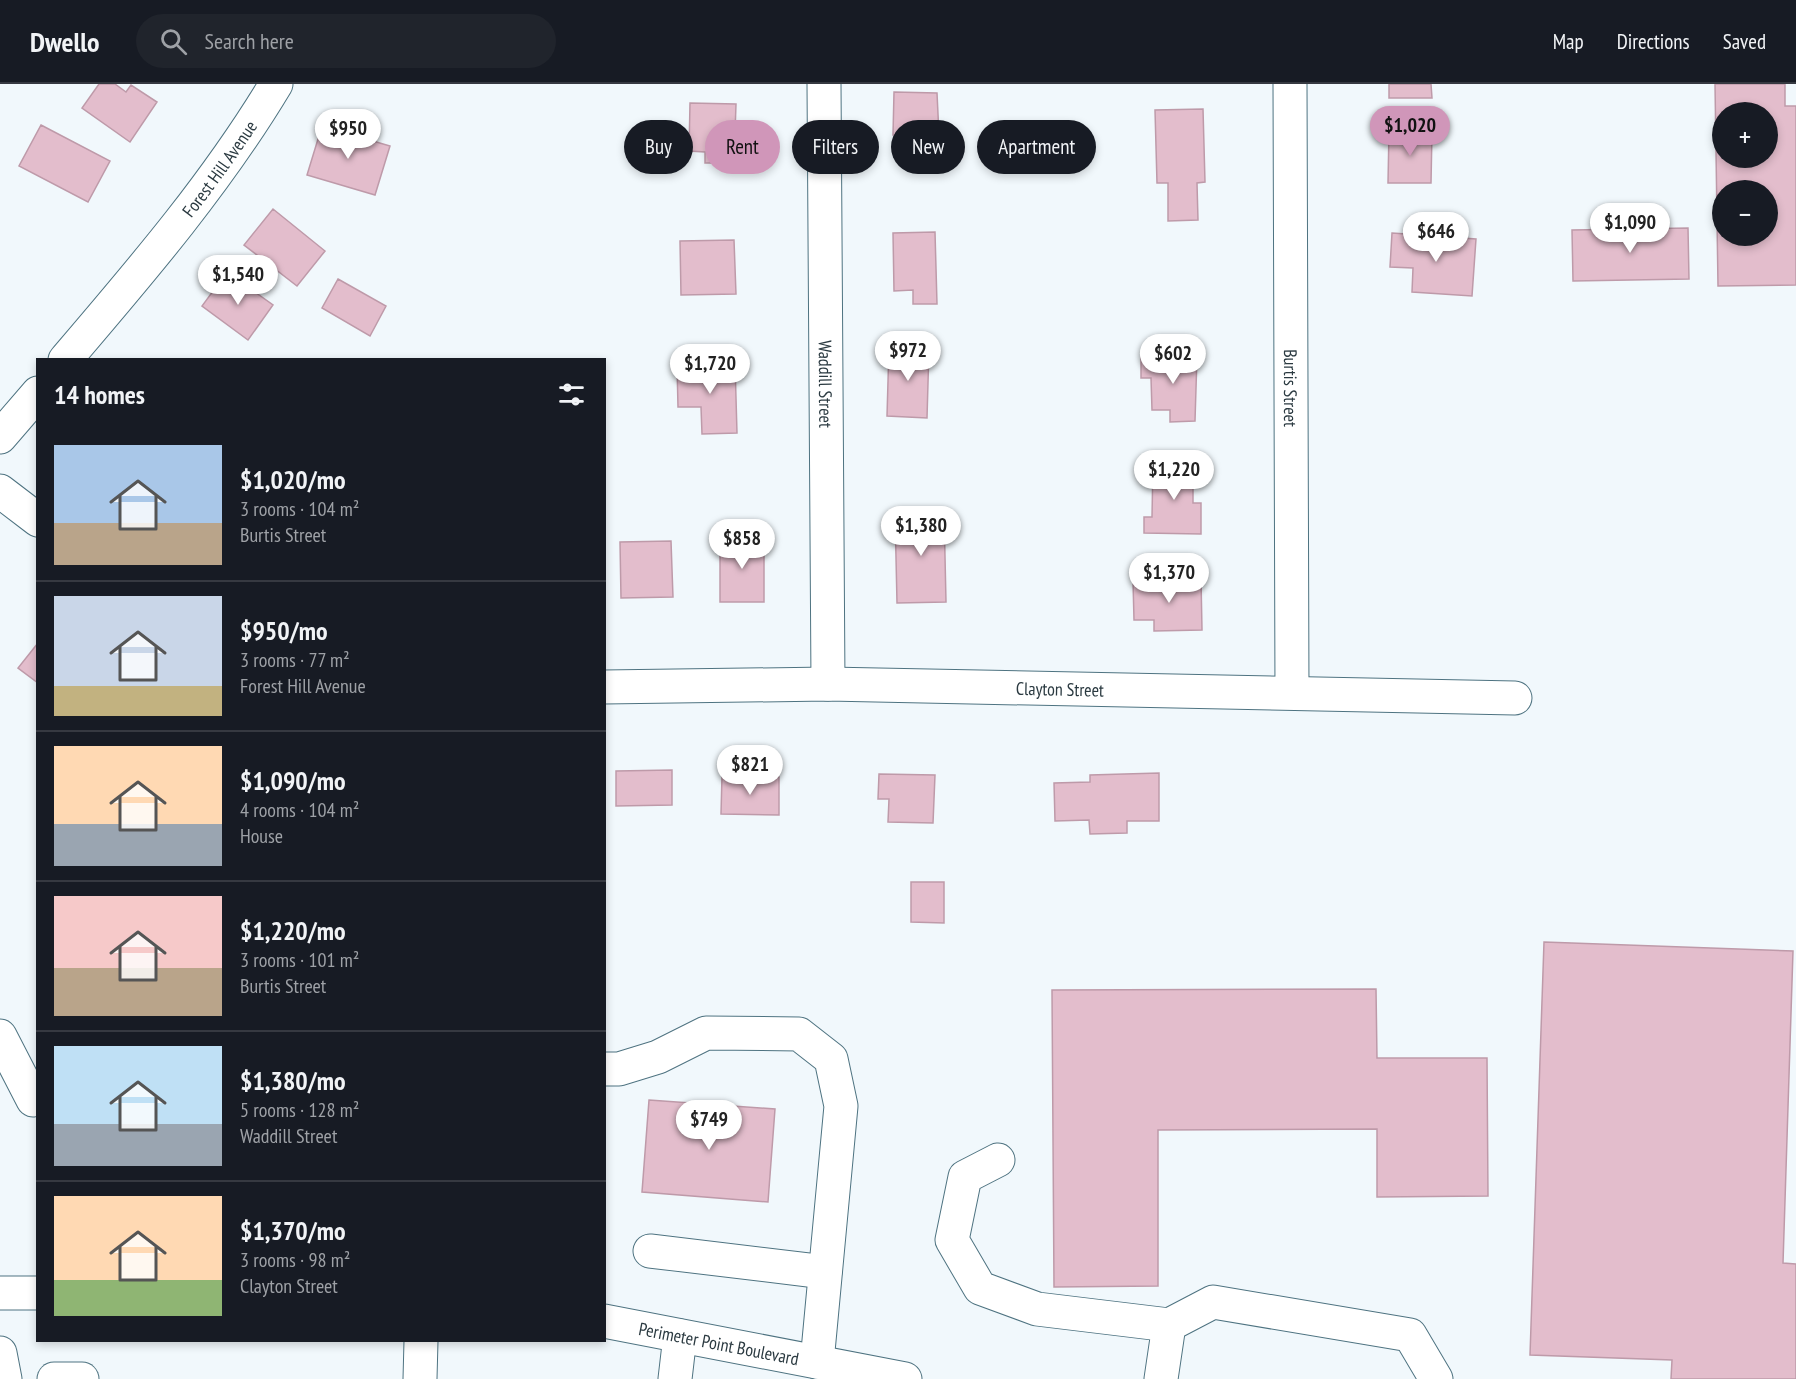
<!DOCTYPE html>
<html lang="en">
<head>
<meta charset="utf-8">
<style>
  body { margin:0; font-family:"PT Sans Narrow",sans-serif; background:#20242c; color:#f1f3f6; height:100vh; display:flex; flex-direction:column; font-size:22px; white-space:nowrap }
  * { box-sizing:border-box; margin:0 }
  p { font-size:20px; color:#9ea1a6 }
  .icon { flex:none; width:33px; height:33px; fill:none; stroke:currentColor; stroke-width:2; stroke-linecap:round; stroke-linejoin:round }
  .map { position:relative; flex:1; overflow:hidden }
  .drawer { position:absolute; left:36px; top:274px; width:570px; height:984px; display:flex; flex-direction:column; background:#171b24; border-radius:0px; box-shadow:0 3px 9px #0003 }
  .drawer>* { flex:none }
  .banner { position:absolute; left:624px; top:36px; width:570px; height:54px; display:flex; gap:12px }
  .controls { position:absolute; left:1712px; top:18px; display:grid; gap:12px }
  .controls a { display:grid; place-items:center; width:66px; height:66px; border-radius:50%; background:#171b24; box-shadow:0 3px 9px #0003; font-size:30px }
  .price { position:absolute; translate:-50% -51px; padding:0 14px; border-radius:21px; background:#fff; color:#222; font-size:20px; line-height:39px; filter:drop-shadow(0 2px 3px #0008) }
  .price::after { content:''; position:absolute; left:50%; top:36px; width:18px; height:14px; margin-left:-9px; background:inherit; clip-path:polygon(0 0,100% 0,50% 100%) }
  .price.on { background:#d096b9; color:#111 }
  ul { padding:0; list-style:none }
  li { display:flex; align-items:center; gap:18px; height:150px; padding:0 18px }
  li+li { border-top:2px solid #363941 }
  li span { display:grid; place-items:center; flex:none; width:168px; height:120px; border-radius:0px; color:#555 }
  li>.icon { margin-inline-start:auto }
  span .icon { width:72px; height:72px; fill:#fffc; stroke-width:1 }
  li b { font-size:26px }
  h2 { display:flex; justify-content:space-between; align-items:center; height:72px; padding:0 18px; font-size:26px }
  .tag { padding:0 21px; border-radius:27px; background:#171b24; box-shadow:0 3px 9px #0003; font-size:21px; line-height:54px }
  .tag.on { background:#d096b9; color:#111 }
  header { display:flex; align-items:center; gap:36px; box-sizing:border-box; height:84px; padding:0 30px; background:#171b24; border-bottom:2px solid #363941 }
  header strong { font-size:28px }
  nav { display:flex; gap:33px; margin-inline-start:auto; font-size:21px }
  .search { width:420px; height:54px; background:#20242c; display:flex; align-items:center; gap:15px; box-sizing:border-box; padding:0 21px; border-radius:33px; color:#9ea1a6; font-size:22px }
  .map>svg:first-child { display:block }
  .building { fill:#e3bdcc; stroke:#be9aa9; stroke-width:1.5; fill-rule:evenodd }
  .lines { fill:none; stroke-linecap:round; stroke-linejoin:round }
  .minor-casing { stroke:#4e7381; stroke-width:35 }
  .major-casing { stroke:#4e7381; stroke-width:35 }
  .minor { stroke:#fff; stroke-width:33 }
  .major { stroke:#fff; stroke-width:33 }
  .labels { text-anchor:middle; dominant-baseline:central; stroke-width:4.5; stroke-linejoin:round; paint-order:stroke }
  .street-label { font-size:18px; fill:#2b3a41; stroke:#fff }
</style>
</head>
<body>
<header>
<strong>Dwello</strong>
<div class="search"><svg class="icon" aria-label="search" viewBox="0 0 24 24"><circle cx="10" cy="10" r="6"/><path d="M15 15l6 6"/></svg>Search here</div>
<nav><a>Map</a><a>Directions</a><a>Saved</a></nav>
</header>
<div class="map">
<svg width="1796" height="1295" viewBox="0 0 1796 1295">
  <rect width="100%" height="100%" fill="#f1f8fc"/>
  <path class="building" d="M99,0H115L126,8L131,1L157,18L130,58L82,24Z
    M1389,0H1431L1432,14H1389Z
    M1715,0H1785V22H1796V201L1718,202ZM1722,28H1767V74H1722ZM1722,106H1767V152H1722Z
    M894,8L937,9L939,51H893Z
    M690,19L736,20L734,79H705V68L689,67Z
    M1203,25L1205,98L1197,99L1198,136L1168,137V99H1157L1155,26Z
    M41,41L110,77L88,118L19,82Z
    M322,42L390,62L375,111L307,91Z
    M1389,47L1432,48L1431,99H1388Z
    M273,125L325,167L297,202L244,161Z
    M1688,144L1689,195L1573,197L1572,146Z
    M935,148L937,220H913V206L894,207L893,149Z
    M1392,149L1476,155L1472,212L1412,208L1413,184L1390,183Z
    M734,156L736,210L681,211L680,157Z
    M227,188L273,221L248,256L202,222Z
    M338,195L386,222L370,252L322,224Z
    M889,263L929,264L927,334L887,332Z
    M1197,272L1195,337L1170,338V326H1152L1151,294H1141V273Z
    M735,279L737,349L702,350L701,323H678L677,281Z
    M1153,379L1193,380V419H1201V450L1144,449V433H1152Z
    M944,427L946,518L897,519L895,428Z
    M720,455H764V518H720Z
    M671,457L673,513L621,514L620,458Z
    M1201,495L1202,546L1154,547V536H1134L1133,497Z
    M38,559V599L18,584Z
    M672,686V721L616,722V687Z
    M1159,689V737H1127V749L1090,750L1089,736L1055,737L1054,699L1090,698V691Z
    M879,690L935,691L933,739L888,738L889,715H878Z
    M722,692L779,693V731L721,730Z
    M911,798H944V839L911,838Z
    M1544,858L1793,867L1783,1179L1796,1180V1295H1671L1672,1276L1530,1271Z
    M1376,905L1377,974H1487L1488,1112L1377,1113V1045L1158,1046V1202L1054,1203L1052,906Z
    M649,1016L775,1025L768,1118L642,1108Z"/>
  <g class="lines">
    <g class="minor-casing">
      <g id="minor">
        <path id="s1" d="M824,0L828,600"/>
        <path id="s2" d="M1290,0L1292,608"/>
        <path id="s3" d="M65,276C141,187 216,100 276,0"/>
        <path d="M0,353L38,309"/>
        <path d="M0,407L38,436"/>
        <path id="s4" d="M604,603L828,600L1515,614"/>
        <path d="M0,952L33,1016"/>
        <path d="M604,985H619L658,973L706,949L799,950L831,975L841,1022L817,1278"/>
        <path d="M998,1076L965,1093L952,1156L980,1204L1037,1225L1169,1241"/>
        <path d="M650,1167L825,1188"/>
        <path d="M0,1209H38"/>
        <path id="s5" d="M604,1237L905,1295"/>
        <path d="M54,1295H82"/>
        <path d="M420,1295L421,1257"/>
        <path d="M675,1295L680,1252"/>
        <path d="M1161,1295L1169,1241L1213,1218L1410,1251L1436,1295"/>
      </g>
    </g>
    <g class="major-casing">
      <path id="major" d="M0,1269L5,1295"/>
    </g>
    <use href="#minor" class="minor"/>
    <use href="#major" class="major"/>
  </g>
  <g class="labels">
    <g class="street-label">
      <text stroke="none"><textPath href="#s3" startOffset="246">Forest Hill Avenue</textPath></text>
      <text stroke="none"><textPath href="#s1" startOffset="300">Waddill Street</textPath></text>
      <text stroke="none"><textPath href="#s2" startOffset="304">Burtis Street</textPath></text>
      <text stroke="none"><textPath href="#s4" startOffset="456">Clayton Street</textPath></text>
      <text stroke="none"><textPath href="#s5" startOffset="117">Perimeter Point Boulevard</textPath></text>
    </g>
  </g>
</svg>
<div class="controls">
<a>+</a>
<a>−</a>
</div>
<b class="price on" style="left:1410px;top:73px">$1,020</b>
<b class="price" style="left:348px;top:76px">$950</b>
<b class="price" style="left:1630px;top:170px">$1,090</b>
<b class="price" style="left:1436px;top:179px">$646</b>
<b class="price" style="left:238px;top:222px">$1,540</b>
<b class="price" style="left:908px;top:298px">$972</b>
<b class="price" style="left:1173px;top:301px">$602</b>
<b class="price" style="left:710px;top:311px">$1,720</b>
<b class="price" style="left:1174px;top:417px">$1,220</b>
<b class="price" style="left:921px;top:473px">$1,380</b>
<b class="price" style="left:742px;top:486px">$858</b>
<b class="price" style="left:1169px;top:520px">$1,370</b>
<b class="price" style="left:750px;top:712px">$821</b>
<b class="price" style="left:709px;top:1067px">$749</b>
<div class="banner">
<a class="tag">Buy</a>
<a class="tag on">Rent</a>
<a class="tag">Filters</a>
<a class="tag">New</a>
<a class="tag">Apartment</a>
</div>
<section class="drawer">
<h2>14 homes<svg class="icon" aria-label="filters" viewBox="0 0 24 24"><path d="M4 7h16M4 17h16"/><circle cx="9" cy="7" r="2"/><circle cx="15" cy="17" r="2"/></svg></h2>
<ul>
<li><span style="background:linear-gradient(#a9c7e8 65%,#b9a48a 0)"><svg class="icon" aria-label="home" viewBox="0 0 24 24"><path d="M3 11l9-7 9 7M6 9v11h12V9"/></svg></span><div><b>$1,020/mo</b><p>3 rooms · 104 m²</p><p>Burtis Street</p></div></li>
<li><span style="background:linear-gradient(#c9d6e8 75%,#c2b280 0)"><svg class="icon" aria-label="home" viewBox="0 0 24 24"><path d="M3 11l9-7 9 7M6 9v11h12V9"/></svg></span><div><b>$950/mo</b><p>3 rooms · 77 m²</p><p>Forest Hill Avenue</p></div></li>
<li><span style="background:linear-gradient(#ffd9b3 65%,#9aa5b1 0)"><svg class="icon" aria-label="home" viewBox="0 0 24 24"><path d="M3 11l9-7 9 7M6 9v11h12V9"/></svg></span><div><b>$1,090/mo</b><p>4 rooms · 104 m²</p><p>House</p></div></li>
<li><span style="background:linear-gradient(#f6c9c9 60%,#b9a48a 0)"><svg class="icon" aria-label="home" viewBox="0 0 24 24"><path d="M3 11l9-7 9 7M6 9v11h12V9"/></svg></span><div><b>$1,220/mo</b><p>3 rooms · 101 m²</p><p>Burtis Street</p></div></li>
<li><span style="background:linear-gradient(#bfe0f5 65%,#9aa5b1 0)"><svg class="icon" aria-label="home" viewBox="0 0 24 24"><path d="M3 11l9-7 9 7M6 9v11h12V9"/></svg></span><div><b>$1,380/mo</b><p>5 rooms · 128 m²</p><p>Waddill Street</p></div></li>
<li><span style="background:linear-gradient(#ffd9b3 70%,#8fb573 0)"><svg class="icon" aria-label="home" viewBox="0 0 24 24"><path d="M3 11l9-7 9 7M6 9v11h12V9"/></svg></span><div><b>$1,370/mo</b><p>3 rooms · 98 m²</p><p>Clayton Street</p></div></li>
</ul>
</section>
</div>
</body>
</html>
